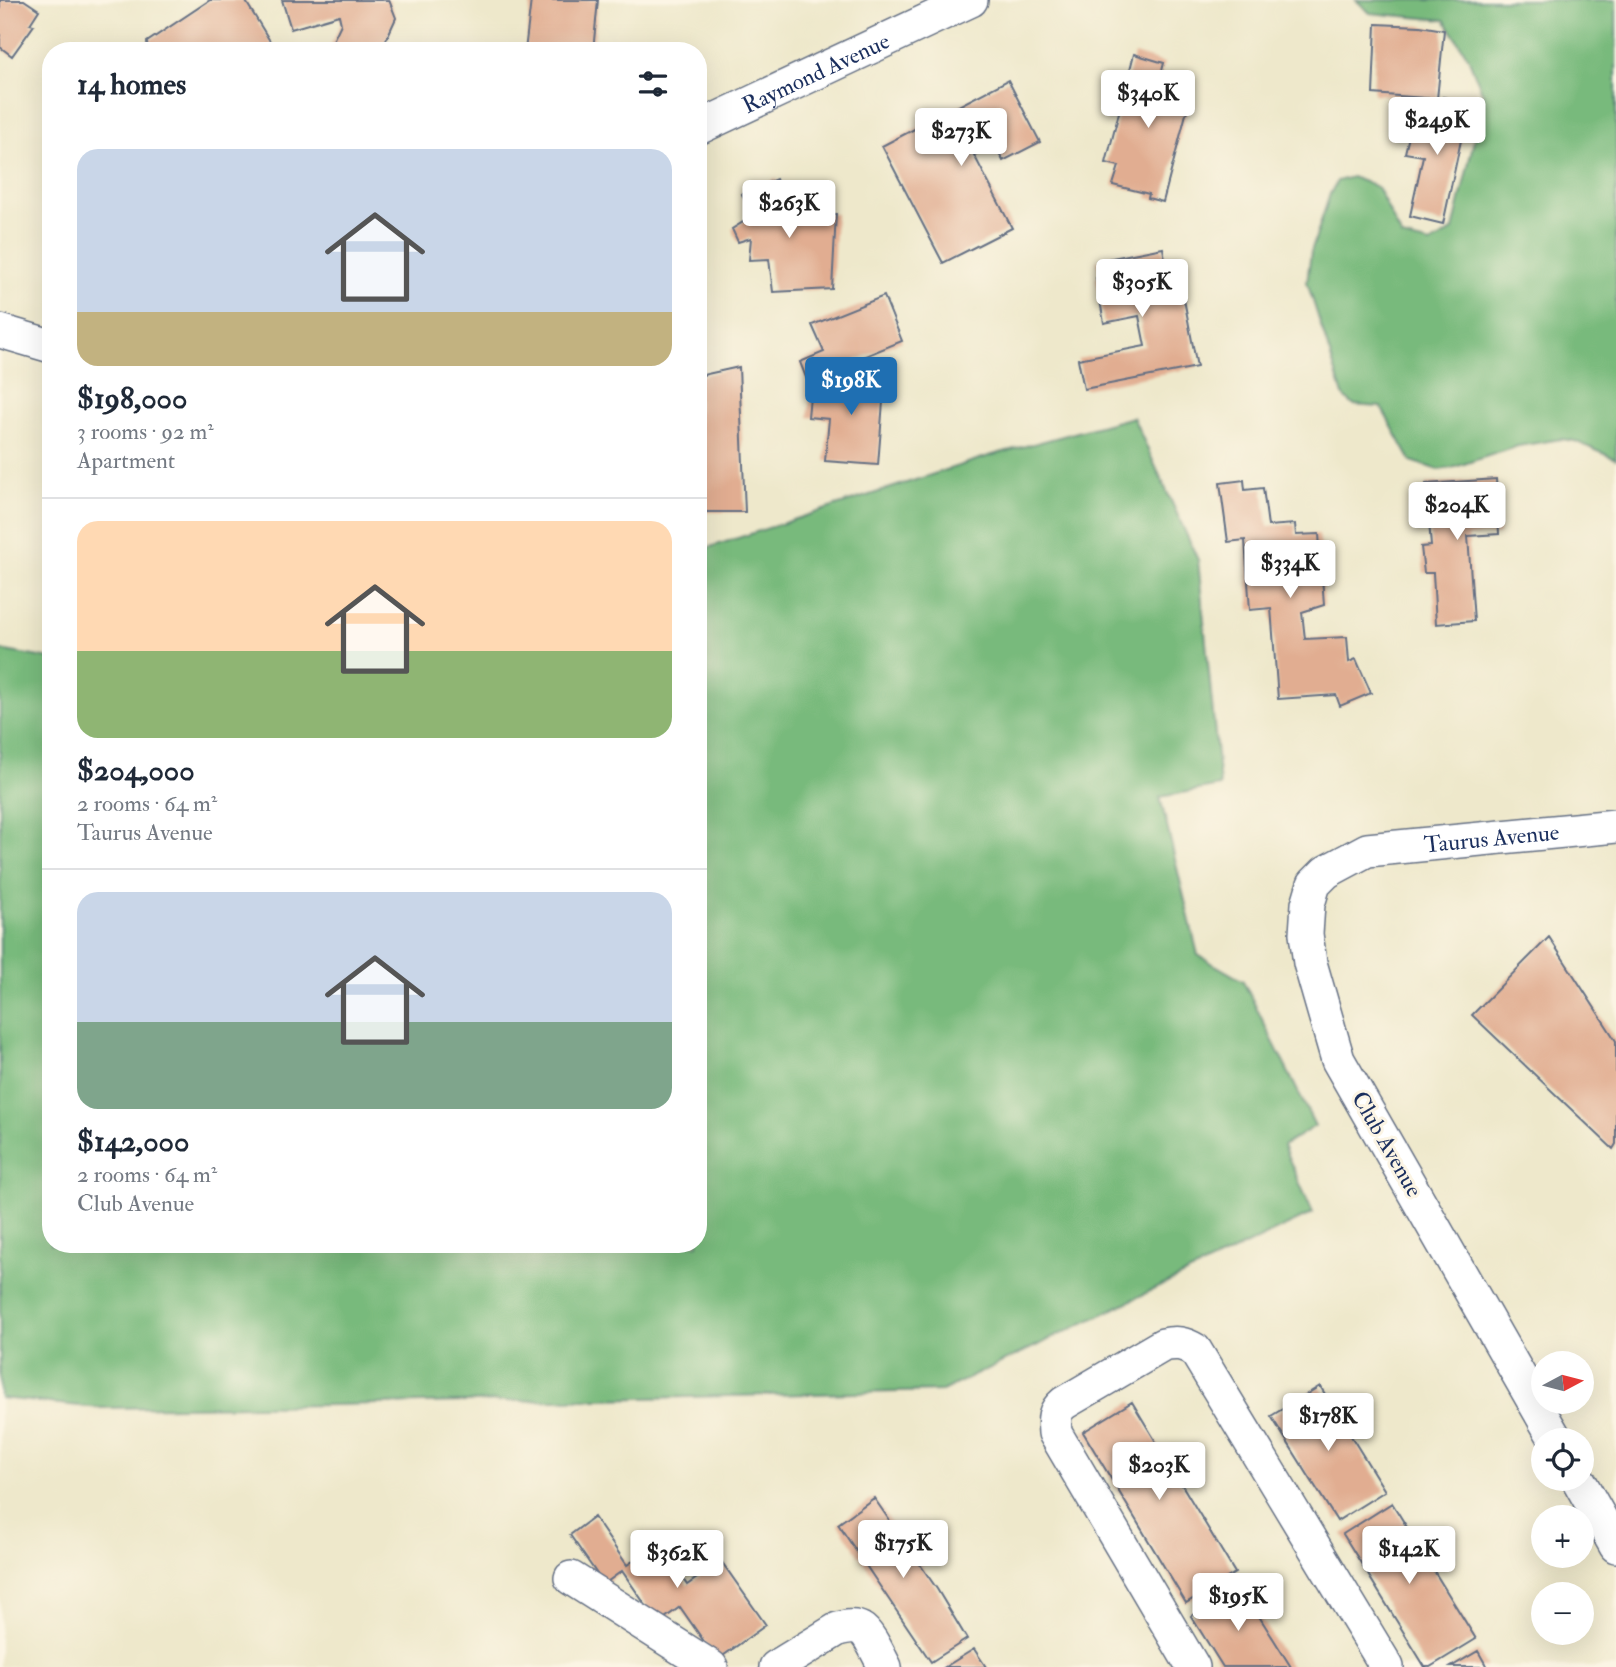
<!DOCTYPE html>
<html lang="en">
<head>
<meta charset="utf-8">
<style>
  body { margin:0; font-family:"IM FELL Double Pica",serif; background:#f6f6f7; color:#1f2937; height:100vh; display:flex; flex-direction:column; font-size:26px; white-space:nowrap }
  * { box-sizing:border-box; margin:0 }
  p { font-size:23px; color:#747a83 }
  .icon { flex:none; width:38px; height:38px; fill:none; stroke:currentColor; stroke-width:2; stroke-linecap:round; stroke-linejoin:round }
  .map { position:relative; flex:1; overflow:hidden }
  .details { position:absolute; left:42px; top:42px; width:665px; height:1211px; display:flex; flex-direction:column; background:#fff; border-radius:28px; box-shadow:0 7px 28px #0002 }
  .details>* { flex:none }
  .needle { width:46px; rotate:83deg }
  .buttons { position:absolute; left:1531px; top:1351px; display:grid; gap:14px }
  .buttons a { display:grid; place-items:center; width:63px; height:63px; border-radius:50%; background:#fff; box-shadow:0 7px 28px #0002; font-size:35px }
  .price { position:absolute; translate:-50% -60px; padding:0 16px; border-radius:7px; background:#fff; color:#222; font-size:23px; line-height:46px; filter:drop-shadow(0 2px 4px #0008) }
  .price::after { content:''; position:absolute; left:50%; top:42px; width:21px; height:16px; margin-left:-10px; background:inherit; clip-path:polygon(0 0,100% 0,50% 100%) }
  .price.on { background:#1f6fb2; color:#fff }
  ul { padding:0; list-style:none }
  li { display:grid; align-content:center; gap:14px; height:371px; padding:0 35px }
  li+li { border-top:2px solid #e0e1e3 }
  li span { display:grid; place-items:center; height:217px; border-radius:21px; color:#555 }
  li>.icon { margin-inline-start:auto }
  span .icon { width:126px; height:126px; fill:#fffc; stroke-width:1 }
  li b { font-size:30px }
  h2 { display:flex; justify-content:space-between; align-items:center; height:84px; padding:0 35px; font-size:30px }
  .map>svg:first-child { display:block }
  .forest { fill:#78ba7c; stroke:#4a746d; stroke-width:2 }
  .building { fill:#e1ad91 }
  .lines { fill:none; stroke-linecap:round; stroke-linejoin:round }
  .minor-casing { stroke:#657084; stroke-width:36 }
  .minor { stroke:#fff; stroke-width:33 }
  .labels { text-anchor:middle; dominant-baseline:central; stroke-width:6; stroke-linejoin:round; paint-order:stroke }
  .street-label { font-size:23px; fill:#1b2f5e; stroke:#fcf5e5 }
</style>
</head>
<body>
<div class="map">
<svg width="1616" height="1667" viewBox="0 0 1616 1667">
  <rect width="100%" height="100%" fill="#fcf5e5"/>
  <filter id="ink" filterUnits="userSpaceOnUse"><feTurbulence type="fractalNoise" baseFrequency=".0143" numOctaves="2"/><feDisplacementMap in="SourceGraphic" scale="14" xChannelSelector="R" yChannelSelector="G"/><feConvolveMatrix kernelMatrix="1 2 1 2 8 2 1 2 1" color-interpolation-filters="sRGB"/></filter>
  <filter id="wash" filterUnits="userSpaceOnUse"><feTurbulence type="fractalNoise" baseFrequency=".00686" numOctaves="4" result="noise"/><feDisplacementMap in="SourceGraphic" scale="28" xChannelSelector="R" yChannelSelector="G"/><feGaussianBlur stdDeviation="1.57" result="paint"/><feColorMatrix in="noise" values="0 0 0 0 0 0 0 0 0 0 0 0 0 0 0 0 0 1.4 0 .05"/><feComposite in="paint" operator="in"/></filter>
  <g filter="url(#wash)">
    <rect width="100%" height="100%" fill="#eee8cb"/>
    <path class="forest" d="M1356,0H1616V459L1575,441L1561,439L1518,446L1452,468L1438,470L1411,461L1381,407L1353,405L1343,395L1307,282L1311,252L1330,194L1337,181L1352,177L1377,187L1402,237L1430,244L1453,230L1484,97L1468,57L1445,20L1370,13Z
      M1133,417L1198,560L1220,786L1160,797L1198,955L1243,981L1315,1126L1283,1146L1313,1213L942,1391L334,1405L100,1408L0,1398V650L51,659V1244H698V551L989,456Z"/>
    <g id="blocks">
      <path class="building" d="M0,0H24L39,10L30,24L34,25L12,56L0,47Z
        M210,0H245L276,51H232L230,48L213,51H148L147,42Z
        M282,0H389L396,18L381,51H328L341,24L339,15L291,29Z
        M531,0H598L593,51H525Z
        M1376,24L1420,26L1444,30L1437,99L1373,94Z
        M1134,54L1164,63L1159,82L1192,91L1163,202L1148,198L1149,194L1113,185L1119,166L1106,163Z
        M1008,80L1040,142L1003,161L995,144L974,155L1012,228L943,263L882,146Z
        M1443,97L1469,103L1443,224L1410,216L1423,156L1405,153L1411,128L1422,130L1428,101L1441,104Z
        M776,179L784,203L800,199L814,214H836L832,289L773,292L769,259L749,260L751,238L738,242L732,229L751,217L742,194Z
        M1163,248L1166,265L1177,263L1197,367L1084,389L1078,359L1145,346L1139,316L1104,323L1096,278L1100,277L1097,261Z
        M884,296L902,341L807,380L800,362L824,352L812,325Z
        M739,367L745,512H698V376Z
        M832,372L885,376L878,465L825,461L829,419L808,417L811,386L831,388Z
        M1496,479L1499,534L1468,536L1474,621L1436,624L1433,573H1424L1421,547L1431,546L1426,484Z
        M1244,480L1245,490L1263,488L1268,526L1295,524L1296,535L1319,534L1324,605L1302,612L1305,639L1347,637L1349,662L1356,659L1371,693L1340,706L1336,695L1278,699L1271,608L1250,610L1245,540L1228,542L1220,483Z
        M1549,937L1616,1041V1144L1613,1149L1472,1015Z
        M1320,1386L1385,1491L1337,1521L1271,1416Z
        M1132,1402L1235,1573L1186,1603L1083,1432Z
        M874,1498L937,1589L967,1639L931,1662L838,1524Z
        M1392,1503L1476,1639L1430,1667H1425L1343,1534Z
        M594,1517L627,1565L659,1543L687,1585L721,1561L766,1625L717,1660L680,1607L658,1623L622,1571L604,1584L570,1535Z
        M1240,1586L1291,1667H1223L1191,1616Z
        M974,1649L986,1667H945Z
        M1478,1651L1487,1667H1451Z"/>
    </g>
  </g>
  <g filter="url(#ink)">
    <use href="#blocks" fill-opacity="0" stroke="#657084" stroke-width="2"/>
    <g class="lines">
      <g class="minor-casing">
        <g id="minor">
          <path id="s1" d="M698,128L971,0"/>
          <path d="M0,331L51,346"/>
          <path id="s2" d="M1556,1440L1338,1060L1310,963L1306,934L1308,904L1314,884L1326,872L1367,850L1616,826"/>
          <path d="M1578,1479L1616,1546"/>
          <path d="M571,1578L711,1667"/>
          <path d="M776,1667L838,1629C846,1627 854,1625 861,1629C869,1633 880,1658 885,1667"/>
          <path d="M1193,1667L1055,1433C1054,1419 1053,1412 1064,1403L1163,1345C1176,1342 1184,1343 1195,1350L1387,1667"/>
        </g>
      </g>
      <use href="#minor" class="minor"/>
    </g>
  </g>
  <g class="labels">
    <g class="street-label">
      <text stroke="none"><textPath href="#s1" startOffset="130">Raymond Avenue</textPath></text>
      <text stroke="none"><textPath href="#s2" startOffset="808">Taurus Avenue</textPath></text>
      <text transform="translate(1387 1144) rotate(60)">Club Avenue</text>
    </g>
  </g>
</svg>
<div class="buttons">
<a><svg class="needle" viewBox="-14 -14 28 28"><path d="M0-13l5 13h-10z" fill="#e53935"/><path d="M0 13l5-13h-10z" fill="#747a83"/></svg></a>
<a><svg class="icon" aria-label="locate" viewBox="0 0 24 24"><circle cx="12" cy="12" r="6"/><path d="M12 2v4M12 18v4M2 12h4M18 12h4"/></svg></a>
<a>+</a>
<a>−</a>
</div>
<b class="price" style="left:1148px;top:130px">$340K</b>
<b class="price" style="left:1437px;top:157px">$249K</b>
<b class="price" style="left:961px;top:168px">$273K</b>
<b class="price" style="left:789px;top:240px">$263K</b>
<b class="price" style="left:1142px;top:319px">$305K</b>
<b class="price on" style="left:851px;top:417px">$198K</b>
<b class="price" style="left:1457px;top:542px">$204K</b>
<b class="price" style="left:1290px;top:600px">$334K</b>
<b class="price" style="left:1328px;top:1453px">$178K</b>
<b class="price" style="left:1159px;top:1502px">$203K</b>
<b class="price" style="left:903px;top:1580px">$175K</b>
<b class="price" style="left:1409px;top:1586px">$142K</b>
<b class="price" style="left:677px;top:1590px">$362K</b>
<b class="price" style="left:1238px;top:1633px">$195K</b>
<section class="details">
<h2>14 homes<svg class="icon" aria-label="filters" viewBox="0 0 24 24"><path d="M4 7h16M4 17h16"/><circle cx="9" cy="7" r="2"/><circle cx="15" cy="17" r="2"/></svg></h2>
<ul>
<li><span style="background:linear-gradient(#c9d6e8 75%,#c2b280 0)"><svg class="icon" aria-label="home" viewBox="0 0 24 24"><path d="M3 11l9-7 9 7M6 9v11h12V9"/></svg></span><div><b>$198,000</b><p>3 rooms · 92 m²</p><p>Apartment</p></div></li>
<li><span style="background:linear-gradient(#ffd9b3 60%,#8fb573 0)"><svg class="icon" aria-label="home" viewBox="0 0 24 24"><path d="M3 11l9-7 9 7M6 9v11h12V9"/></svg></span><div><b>$204,000</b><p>2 rooms · 64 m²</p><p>Taurus Avenue</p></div></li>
<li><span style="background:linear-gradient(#c9d6e8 60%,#7fa58c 0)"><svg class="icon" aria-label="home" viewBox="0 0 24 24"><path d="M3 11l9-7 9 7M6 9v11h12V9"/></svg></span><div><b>$142,000</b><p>2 rooms · 64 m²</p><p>Club Avenue</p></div></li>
</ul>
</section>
</div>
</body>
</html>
